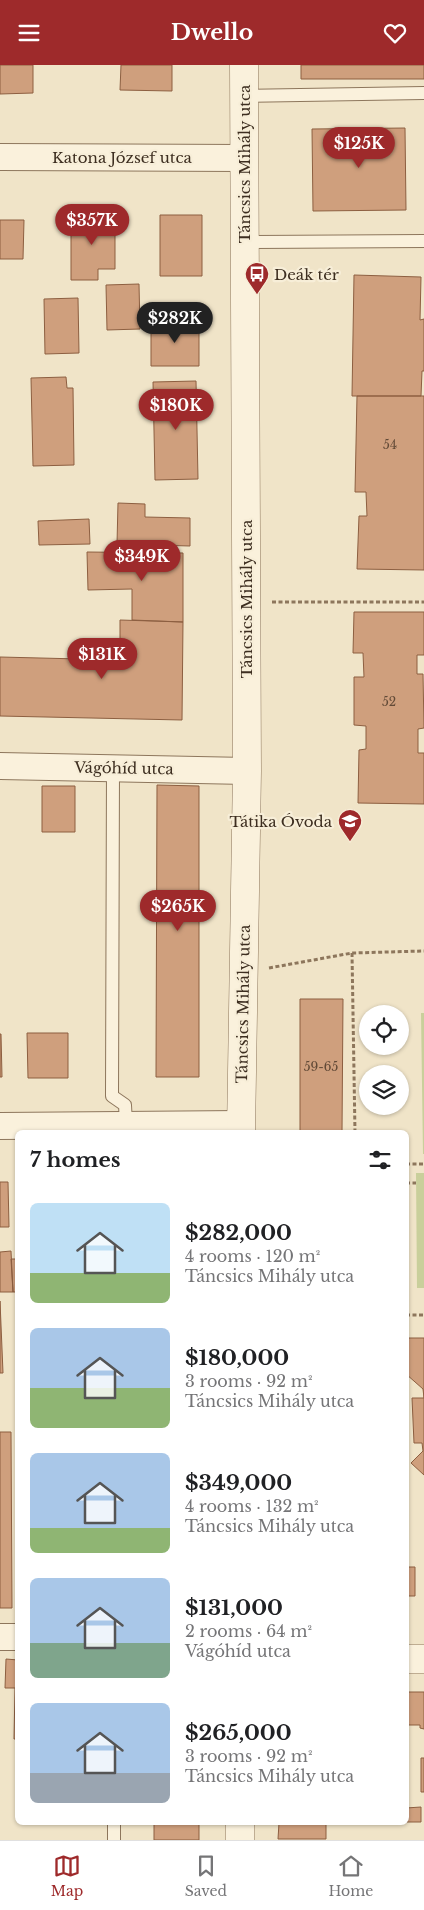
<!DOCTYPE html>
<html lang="en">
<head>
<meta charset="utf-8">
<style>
  body { margin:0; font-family:"Libre Baskerville",serif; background:#f2f2f2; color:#202124; height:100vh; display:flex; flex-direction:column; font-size:19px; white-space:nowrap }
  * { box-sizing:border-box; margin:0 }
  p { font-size:16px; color:#757577 }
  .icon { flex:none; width:28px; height:28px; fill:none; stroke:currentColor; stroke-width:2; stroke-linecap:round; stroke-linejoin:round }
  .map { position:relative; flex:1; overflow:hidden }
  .sheet { position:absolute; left:15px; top:1065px; width:394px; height:695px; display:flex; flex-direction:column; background:#fff; border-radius:8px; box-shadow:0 1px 4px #0004 }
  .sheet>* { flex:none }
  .buttons { position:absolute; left:359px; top:940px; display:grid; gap:10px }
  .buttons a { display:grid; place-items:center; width:50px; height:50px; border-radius:50%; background:#fff; box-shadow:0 1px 4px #0004; font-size:25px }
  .price { position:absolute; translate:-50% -42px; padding:0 11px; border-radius:18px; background:#9e2a2b; color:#fff; font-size:16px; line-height:32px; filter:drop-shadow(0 1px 2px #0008) }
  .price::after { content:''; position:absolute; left:50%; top:30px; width:15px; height:11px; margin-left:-8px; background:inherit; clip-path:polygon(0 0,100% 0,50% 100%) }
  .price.selected { background:#222; color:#fff }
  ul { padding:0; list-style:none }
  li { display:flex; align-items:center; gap:15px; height:125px; padding:0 15px }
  li span { display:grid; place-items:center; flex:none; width:140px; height:100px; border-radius:8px; color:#555 }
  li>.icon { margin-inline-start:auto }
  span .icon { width:60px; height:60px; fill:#fffc; stroke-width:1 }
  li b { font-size:21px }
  h2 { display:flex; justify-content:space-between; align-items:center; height:60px; padding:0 15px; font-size:21px }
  header { display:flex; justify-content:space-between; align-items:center; height:65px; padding:0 15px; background:#9e2a2b; color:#fff; font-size:22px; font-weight:700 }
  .dock { display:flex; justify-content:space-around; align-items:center; height:70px; border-top:1px solid #e0e0e0; background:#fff; font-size:14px; color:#757577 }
  .dock a { display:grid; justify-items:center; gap:2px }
  .dock .selected { color:#9e2a2b }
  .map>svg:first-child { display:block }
  .green { fill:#c9cf9b }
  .building { fill:#cf9f7d; stroke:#8d5f41 }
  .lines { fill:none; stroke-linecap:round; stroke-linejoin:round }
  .service-casing { stroke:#8d765c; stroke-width:14 }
  .minor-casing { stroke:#8d765c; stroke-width:28 }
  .tertiary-casing { stroke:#8d765c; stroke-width:29 }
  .path { stroke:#8d765c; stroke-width:3; stroke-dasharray:4 2.5; stroke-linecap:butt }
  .service { stroke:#faf1dc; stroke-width:12 }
  .minor { stroke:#faf1dc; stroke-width:26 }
  .tertiary { stroke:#faf1dc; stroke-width:28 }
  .labels { text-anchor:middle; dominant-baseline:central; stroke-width:4.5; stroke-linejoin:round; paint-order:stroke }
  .number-label { font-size:12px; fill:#624a37 }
  .street-label { font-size:15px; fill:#3d2e20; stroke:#f7eed8 }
  .poi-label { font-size:15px; fill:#3d2e20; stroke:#f7eed8; text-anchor:start }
</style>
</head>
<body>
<header><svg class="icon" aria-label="menu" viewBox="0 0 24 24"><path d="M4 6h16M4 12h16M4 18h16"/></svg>Dwello<svg class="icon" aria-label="heart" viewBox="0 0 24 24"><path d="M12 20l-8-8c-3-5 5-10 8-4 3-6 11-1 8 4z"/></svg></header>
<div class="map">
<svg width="424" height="1775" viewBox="0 0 424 1775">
  <rect width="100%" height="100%" fill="#f0e4c8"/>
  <path class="green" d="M421,948H424V1089H423Z
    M424,1108V1223H417L416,1108Z"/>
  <path class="building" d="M0,0H33V28L0,29Z
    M121,0H172V26L120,25Z
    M301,0H424V14H301Z
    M405,63L406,145L313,146L312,64Z
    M160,150H202V211H160Z
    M71,151L115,152V204H98V215H71Z
    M0,155H24L23,194H0Z
    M354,210L421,212L420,255L424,254V306H422L421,331H352Z
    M139,219L140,264L107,265L106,220Z
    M78,233L79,288L45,289L44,234Z
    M199,257V301H151V258Z
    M66,312L67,323H73L74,400L33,401L31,313Z
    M196,316L198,414L155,415L153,317Z
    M357,331H424V505L357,504L359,451H367L366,427H355Z
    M118,438L145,439V452L190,453V481L117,479Z
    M89,454L90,479L39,480L38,456Z
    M87,487L183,488V557L132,555V524L88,525Z
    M354,547H424V590H417V609H423L424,663L418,664V688H424V739L358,738L359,685L366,684V661L354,660V612H364L363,588H353Z
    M120,555L183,557L182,655L0,651V592L120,595Z
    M157,720L199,721V1012H156Z
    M42,721H75V767H42Z
    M300,934H343L342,1068H300Z
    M27,968H68V1013H28Z
    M0,969H1L2,1012H0Z
    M0,1117H8L9,1162H0Z
    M11,1186L13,1227H0V1187Z
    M11,1194H18V1227H13Z
    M0,1236L3,1308H0Z
    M406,1273H424V1410L411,1398L423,1386L422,1378H414L412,1333H424L423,1324L406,1309Z
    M0,1367H11L12,1543H0Z
    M406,1502H415V1531H406Z
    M6,1594L18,1595V1674H14L15,1623H5Z
    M406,1627H424V1664L420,1663V1660H406Z
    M421,1693H424V1727H421Z
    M421,1742V1757H406V1743Z
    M154,1758H199V1775H154Z
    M279,1758H326V1774H278Z"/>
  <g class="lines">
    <g class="service-casing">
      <path id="service" d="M244,31L424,28
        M244,177L424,176
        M113,703L112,1031L125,1040L126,1059L124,1063
        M114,1775V1758"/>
    </g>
    <g class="minor-casing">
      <path id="minor" d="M0,92L244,93
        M0,701L247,706
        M0,1061L241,1059
        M0,1572H18"/>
    </g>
    <g class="tertiary-casing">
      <path id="tertiary" d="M241,1068L247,706L244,0
        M406,1594H424
        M240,1775V1758"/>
    </g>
    <path class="path" d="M272,537H424
      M352,888L355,1068
      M269,903L352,888L424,886
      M406,1099H424
      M406,1118H416
      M406,1250H424"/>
    <use href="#service" class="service"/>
    <use href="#minor" class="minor"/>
    <use href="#tertiary" class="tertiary"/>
  </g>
  <defs>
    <g id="bus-pin" transform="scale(1.25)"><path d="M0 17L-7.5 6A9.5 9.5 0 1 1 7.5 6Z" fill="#9e2a2b" stroke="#f7eed8"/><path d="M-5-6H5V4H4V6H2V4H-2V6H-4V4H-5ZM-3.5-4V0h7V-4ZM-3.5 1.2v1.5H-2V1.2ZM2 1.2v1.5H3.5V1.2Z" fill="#fff"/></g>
    <g id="school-pin" transform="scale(1.25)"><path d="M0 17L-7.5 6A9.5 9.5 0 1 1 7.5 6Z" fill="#9e2a2b" stroke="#f7eed8"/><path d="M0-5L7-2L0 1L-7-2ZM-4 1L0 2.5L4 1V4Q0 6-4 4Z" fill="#fff"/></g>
  </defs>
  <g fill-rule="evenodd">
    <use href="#bus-pin" x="257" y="209"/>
    <use href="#school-pin" x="350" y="756"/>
  </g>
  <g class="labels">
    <g class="number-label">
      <text x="390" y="379">54</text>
      <text x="389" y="636">52</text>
      <text x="321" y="1001">59-65</text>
    </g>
    <g class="street-label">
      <text x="122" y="92">Katona József utca</text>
      <text transform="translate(244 99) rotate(-90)">Táncsics Mihály utca</text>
      <text transform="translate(246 534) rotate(-90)">Táncsics Mihály utca</text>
      <text transform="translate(124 703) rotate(1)">Vágóhíd utca</text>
      <text transform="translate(243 939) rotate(-89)">Táncsics Mihály utca</text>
    </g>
    <g class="poi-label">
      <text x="274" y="209">Deák tér</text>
      <text x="332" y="756" text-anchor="end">Tátika Óvoda</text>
    </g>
  </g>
</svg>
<div class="buttons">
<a><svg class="icon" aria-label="locate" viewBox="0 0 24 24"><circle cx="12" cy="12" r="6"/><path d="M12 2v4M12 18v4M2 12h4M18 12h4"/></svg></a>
<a><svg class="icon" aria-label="layers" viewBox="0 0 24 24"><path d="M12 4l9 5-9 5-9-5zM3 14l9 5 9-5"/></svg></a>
</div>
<b class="price" style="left:359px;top:104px">$125K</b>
<b class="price" style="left:92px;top:181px">$357K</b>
<b class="price selected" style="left:175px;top:279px">$282K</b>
<b class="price" style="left:176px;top:366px">$180K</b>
<b class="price" style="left:142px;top:517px">$349K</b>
<b class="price" style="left:102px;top:615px">$131K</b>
<b class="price" style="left:178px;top:867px">$265K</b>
<section class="sheet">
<h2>7 homes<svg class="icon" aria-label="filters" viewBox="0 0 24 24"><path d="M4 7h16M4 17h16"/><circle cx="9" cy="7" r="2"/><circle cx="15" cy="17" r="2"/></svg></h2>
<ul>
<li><span style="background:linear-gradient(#bfe0f5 70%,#8fb573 0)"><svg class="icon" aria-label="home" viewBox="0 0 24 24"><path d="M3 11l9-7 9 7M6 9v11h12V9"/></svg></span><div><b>$282,000</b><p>4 rooms · 120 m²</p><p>Táncsics Mihály utca</p></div></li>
<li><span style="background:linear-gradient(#a9c7e8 60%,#8fb573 0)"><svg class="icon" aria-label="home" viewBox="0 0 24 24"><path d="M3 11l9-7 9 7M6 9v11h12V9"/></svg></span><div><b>$180,000</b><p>3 rooms · 92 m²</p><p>Táncsics Mihály utca</p></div></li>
<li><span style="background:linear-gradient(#a9c7e8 75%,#8fb573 0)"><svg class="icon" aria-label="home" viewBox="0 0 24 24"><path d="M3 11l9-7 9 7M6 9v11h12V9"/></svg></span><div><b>$349,000</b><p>4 rooms · 132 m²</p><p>Táncsics Mihály utca</p></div></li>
<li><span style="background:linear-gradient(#a9c7e8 65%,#7fa58c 0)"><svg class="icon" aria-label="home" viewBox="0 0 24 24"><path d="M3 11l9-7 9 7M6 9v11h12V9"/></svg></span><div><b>$131,000</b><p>2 rooms · 64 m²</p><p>Vágóhíd utca</p></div></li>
<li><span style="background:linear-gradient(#a9c7e8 70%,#9aa5b1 0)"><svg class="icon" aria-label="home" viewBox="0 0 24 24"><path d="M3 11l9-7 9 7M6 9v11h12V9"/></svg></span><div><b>$265,000</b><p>3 rooms · 92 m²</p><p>Táncsics Mihály utca</p></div></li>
</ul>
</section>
</div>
<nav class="dock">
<a class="selected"><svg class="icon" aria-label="map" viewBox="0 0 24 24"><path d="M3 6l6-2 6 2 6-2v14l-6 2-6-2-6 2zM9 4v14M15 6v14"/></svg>Map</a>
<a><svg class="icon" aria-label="saved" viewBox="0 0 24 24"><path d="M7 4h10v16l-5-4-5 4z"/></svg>Saved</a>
<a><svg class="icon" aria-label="home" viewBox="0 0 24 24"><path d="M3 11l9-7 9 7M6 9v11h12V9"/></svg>Home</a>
</nav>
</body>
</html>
